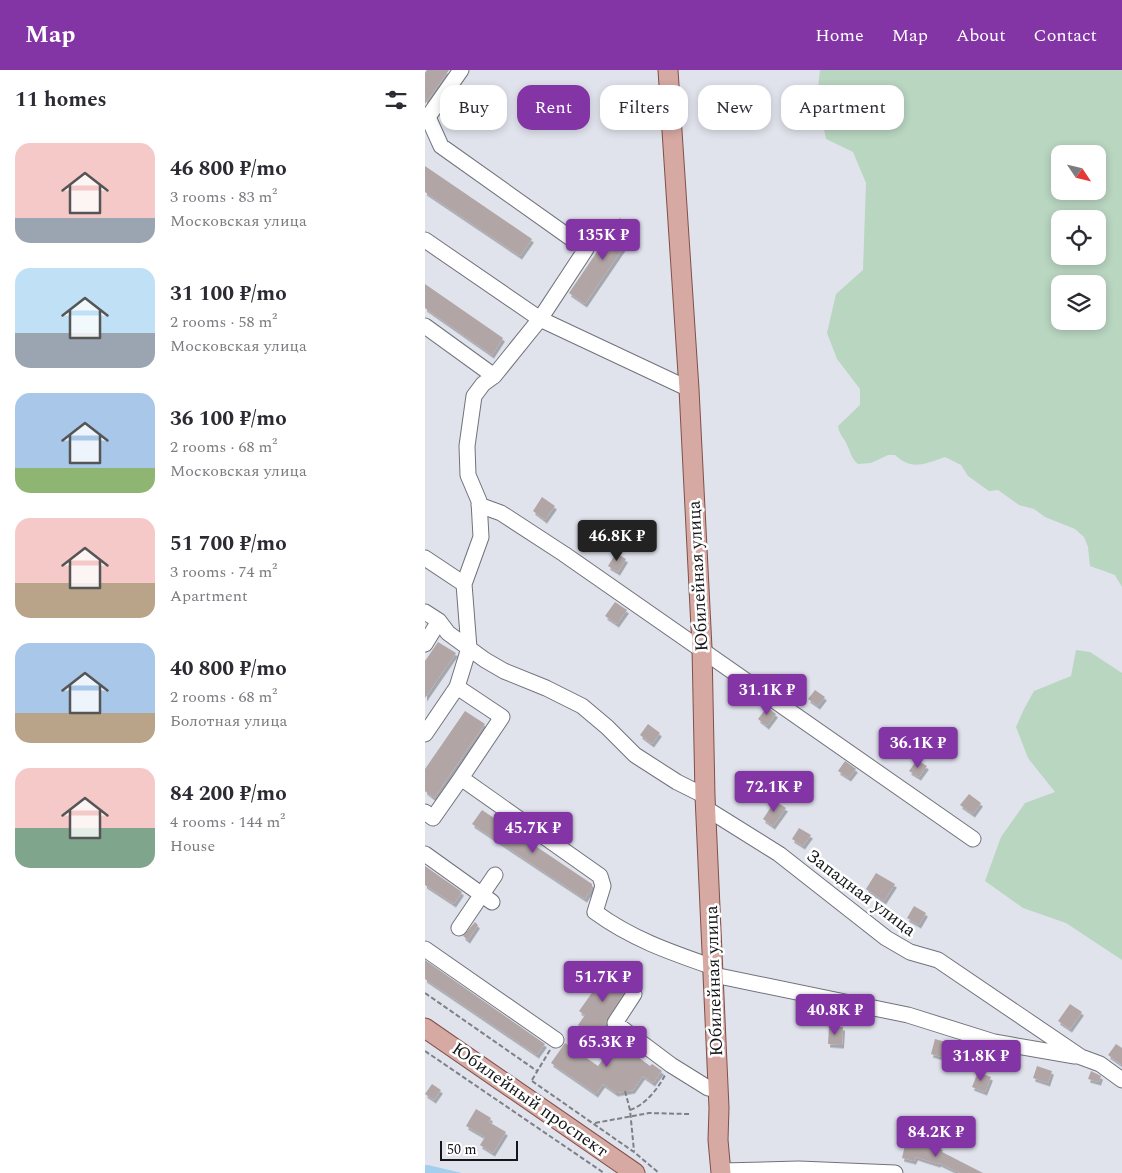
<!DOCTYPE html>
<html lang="en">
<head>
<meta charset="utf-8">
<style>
  body { margin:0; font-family:Spectral,serif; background:#f2f2f3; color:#2b2b33; height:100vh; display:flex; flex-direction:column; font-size:19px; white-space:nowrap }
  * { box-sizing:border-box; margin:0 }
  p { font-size:16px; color:#7c7c81 }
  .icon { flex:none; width:28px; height:28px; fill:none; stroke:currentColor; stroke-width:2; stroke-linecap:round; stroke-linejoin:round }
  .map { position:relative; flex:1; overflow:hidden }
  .panel { display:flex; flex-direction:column; background:#fff; width:425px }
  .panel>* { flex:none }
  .top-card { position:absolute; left:15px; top:15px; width:475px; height:45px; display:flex; gap:10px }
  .needle { width:32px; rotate:125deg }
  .fabs { position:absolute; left:626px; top:75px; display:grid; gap:10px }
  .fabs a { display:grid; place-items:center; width:55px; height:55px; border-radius:10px; background:#fff; box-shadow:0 2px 8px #0003; font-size:25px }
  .scale { position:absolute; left:15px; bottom:12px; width:78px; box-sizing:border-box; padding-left:5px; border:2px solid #151619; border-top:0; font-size:14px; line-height:18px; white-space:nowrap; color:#151619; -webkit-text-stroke:4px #fff; paint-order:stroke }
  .price { position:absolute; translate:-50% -42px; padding:0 11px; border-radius:5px; background:#8334a5; color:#fff; font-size:16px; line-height:32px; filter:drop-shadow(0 1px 2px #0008) }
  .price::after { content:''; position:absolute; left:50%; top:30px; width:15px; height:11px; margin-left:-8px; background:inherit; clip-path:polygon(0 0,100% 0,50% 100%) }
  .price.selected { background:#222; color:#fff }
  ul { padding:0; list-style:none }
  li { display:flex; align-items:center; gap:15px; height:125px; padding:0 15px }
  li span { display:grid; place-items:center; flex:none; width:140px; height:100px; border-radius:15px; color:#555 }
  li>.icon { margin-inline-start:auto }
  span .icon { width:60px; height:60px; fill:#fffc; stroke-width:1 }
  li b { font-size:21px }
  h2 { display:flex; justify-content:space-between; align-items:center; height:60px; padding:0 15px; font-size:21px }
  .pill { padding:0 18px; border-radius:15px; background:#fff; box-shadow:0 2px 8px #0003; font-size:18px; line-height:45px }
  .pill.selected { background:#8334a5; color:#fff }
  header { display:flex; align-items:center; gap:30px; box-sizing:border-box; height:70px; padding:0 25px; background:#8334a5; color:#fff }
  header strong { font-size:24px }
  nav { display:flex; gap:28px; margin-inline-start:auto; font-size:18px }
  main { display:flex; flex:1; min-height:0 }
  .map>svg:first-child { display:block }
  .green { fill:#b9d6c1; fill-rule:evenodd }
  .water { fill:#a3ceed }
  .building { fill:#b1a6a5; filter:url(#shadow) }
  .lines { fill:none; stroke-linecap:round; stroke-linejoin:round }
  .minor-casing { stroke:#70737b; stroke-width:17 }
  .major-casing { stroke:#81504a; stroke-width:21 }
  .path { stroke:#7e8086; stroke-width:2; stroke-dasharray:5 2.5; stroke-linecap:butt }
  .minor { stroke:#fff; stroke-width:15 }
  .major { stroke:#d6a9a2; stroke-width:19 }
  .labels { text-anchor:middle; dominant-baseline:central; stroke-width:5; stroke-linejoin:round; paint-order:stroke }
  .street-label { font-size:18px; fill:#151619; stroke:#fff }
</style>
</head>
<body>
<header>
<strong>Map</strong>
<nav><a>Home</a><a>Map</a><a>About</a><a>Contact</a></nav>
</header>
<main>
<section class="panel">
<h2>11 homes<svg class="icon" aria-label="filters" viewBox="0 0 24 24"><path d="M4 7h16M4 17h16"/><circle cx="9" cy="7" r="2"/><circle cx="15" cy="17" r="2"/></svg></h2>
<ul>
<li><span style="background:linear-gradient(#f6c9c9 75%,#9aa5b1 0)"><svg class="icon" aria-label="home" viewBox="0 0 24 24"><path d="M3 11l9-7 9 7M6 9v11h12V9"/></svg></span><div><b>46 800 ₽/mo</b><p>3 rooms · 83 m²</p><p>Московская улица</p></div></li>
<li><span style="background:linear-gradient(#bfe0f5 65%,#9aa5b1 0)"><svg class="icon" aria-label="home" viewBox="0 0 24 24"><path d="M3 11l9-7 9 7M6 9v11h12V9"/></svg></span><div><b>31 100 ₽/mo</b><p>2 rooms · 58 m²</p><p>Московская улица</p></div></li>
<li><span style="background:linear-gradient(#a9c7e8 75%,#8fb573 0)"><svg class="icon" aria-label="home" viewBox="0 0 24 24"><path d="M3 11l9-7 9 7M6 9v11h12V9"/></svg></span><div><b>36 100 ₽/mo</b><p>2 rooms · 68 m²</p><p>Московская улица</p></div></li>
<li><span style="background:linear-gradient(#f6c9c9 65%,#b9a48a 0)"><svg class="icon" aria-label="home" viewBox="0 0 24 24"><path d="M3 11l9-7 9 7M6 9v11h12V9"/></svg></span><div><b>51 700 ₽/mo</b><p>3 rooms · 74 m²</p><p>Apartment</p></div></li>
<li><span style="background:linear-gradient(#a9c7e8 70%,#b9a48a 0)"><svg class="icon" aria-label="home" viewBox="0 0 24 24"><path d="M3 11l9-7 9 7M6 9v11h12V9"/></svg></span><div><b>40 800 ₽/mo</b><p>2 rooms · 68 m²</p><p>Болотная улица</p></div></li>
<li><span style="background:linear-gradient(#f6c9c9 60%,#7fa58c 0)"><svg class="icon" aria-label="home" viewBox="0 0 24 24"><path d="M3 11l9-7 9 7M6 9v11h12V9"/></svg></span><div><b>84 200 ₽/mo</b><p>4 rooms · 144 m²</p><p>House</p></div></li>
</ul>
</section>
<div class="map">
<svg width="697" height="1103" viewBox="0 0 697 1103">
  <defs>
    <filter id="shadow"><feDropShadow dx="2" dy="3.5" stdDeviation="0" flood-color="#0004"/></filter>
  </defs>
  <rect width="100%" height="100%" fill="#e0e3ec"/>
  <path class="green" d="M395,0H697V517L690,505L665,496L663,477L659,467L650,459L620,447L609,439L594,435L573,420L564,421L543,406L536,395L520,387C500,394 487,401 470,385H463L446,393L433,394C426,388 426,383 422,375C419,367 415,367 413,356L435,335V319L412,289L402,263L411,224L438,200L441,113L428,82L401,69L392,26ZM635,84H672V121H635ZM635,149H672V186H635ZM635,214H672V251H635Z
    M651,580L665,582L697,603V890L641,853L598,838L560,811L576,767L600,733L630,722L603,688L591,657L599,639L609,621L646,606Z"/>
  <path class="water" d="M0,1095H3L37,1103H0Z"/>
  <path class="building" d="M2,0H24L0,34V3Z
    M0,96L107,169L95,186L0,122Z
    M195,148L211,159L160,234L144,223Z
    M0,214L78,268L67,285L0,238Z
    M117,427L130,436L120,450L108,441Z
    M191,483L201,489L193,502L183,496Z
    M190,532L202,540L192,554L180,546Z
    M13,572L31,583L0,628V591Z
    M390,620L400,627L393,636L383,629Z
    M342,637L351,644L342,656L333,649Z
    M40,641L60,654L9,728L0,721V699Z
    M223,654L235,663L227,674L215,665Z
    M492,690L502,696L494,707L484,701Z
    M420,691L431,699L424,708L413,701Z
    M544,724L556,733L548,744L535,735Z
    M350,731L361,738L348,756L338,749Z
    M57,740L167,814V818L160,829L47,754Z
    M374,758L386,765L378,776L367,769Z
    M0,796L37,822L29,834L0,815Z
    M451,803L470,814L459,831L441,819Z
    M489,836L501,843L494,855L482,848Z
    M50,852L53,855L43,870L38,866Z
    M0,890L120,974L112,985L0,909Z
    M184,899L207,915L201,919L171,968L153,955L160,945L154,941Z
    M645,934L657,942L645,959L633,951Z
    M404,956L418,957L417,975L403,974Z
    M195,968L202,974L204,980L225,996L227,994L237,1001L228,1013L218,1006L208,1020L191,1023L178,1014L171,1024L126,993L140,973L173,996L184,981L182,971Z
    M510,969L532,975L527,990L506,984Z
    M691,974L697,978V995L683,985Z
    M612,996L627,1001L623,1013L608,1008Z
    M666,1001L676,1006L674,1012L663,1009Z
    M553,1002L566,1007L560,1022L547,1017Z
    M7,1014L16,1020L9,1030L0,1024Z
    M51,1039L66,1048L64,1052L81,1062L68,1083L55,1075L60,1067L41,1056Z
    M481,1071L502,1077L503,1075L518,1080L517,1082L558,1103H535L514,1093L513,1094L491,1087L489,1091L477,1088Z"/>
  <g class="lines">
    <g class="minor-casing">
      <path id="minor" d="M0,170L115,249L161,179L16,76L3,47L36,0
        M0,256L69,306
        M54,435L76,443L139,484L548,769
        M0,488L39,514
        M0,542L14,551L23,563L60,590L79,601L121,618L157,636L182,657L210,685L252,712L280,726
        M0,574L14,551
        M32,617L77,647L36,708
        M0,664L32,617L44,578L39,514L56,467L54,431L43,405L42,376L49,326L58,314L69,306L115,249L264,319
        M282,739L354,784L461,868L485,882L513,890L656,987L675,994L697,1010
        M0,742L8,748L36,708L175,806L178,816L170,842C207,869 245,882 288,897
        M0,784L67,832
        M34,858L70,805
        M0,879L131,970
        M289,905L483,945L569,972L650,986
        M209,924L190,953L246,995L283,1018L294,1019
        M296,1101L374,1099L470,1103"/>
    </g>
    <g class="major-casing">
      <path id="major" d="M243,0L264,319L277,578L280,726L294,1038L293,1070L296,1103
        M0,958L210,1103"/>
    </g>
    <path class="path" d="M0,923L112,1001
      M0,981L179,1103
      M107,1010L125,980
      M107,1011L209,1082L234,1103
      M200,1021L205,1040L209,1081
      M205,1040C220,1035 233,1019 240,1005
      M170,1053L224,1043L264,1044"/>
    <use href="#minor" class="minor"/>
    <use href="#major" class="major"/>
  </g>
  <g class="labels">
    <g class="street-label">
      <text transform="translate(273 506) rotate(-93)">Юбилейная улица</text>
      <text transform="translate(436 823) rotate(37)">Западная улица</text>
      <text transform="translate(289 911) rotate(-92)">Юбилейная улица</text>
      <text transform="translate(105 1030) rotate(35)">Юбилейный проспект</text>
    </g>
  </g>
</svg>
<div class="fabs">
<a><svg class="needle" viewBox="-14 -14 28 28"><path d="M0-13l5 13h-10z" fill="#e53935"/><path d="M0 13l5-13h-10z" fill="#7c7c81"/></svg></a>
<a><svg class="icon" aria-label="locate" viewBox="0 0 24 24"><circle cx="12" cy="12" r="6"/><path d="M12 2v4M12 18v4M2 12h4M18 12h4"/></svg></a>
<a><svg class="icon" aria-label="layers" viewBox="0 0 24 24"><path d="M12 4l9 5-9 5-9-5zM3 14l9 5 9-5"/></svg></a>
</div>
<div class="scale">50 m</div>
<b class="price" style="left:178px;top:191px">135K ₽</b>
<b class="price selected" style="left:192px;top:492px">46.8K ₽</b>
<b class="price" style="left:342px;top:646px">31.1K ₽</b>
<b class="price" style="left:493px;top:699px">36.1K ₽</b>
<b class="price" style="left:349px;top:743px">72.1K ₽</b>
<b class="price" style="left:108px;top:784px">45.7K ₽</b>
<b class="price" style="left:178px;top:933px">51.7K ₽</b>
<b class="price" style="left:410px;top:966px">40.8K ₽</b>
<b class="price" style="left:182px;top:998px">65.3K ₽</b>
<b class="price" style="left:556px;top:1012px">31.8K ₽</b>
<b class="price" style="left:511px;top:1088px">84.2K ₽</b>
<div class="top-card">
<a class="pill">Buy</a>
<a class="pill selected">Rent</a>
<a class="pill">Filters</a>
<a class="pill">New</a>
<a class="pill">Apartment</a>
</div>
</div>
</main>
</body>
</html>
